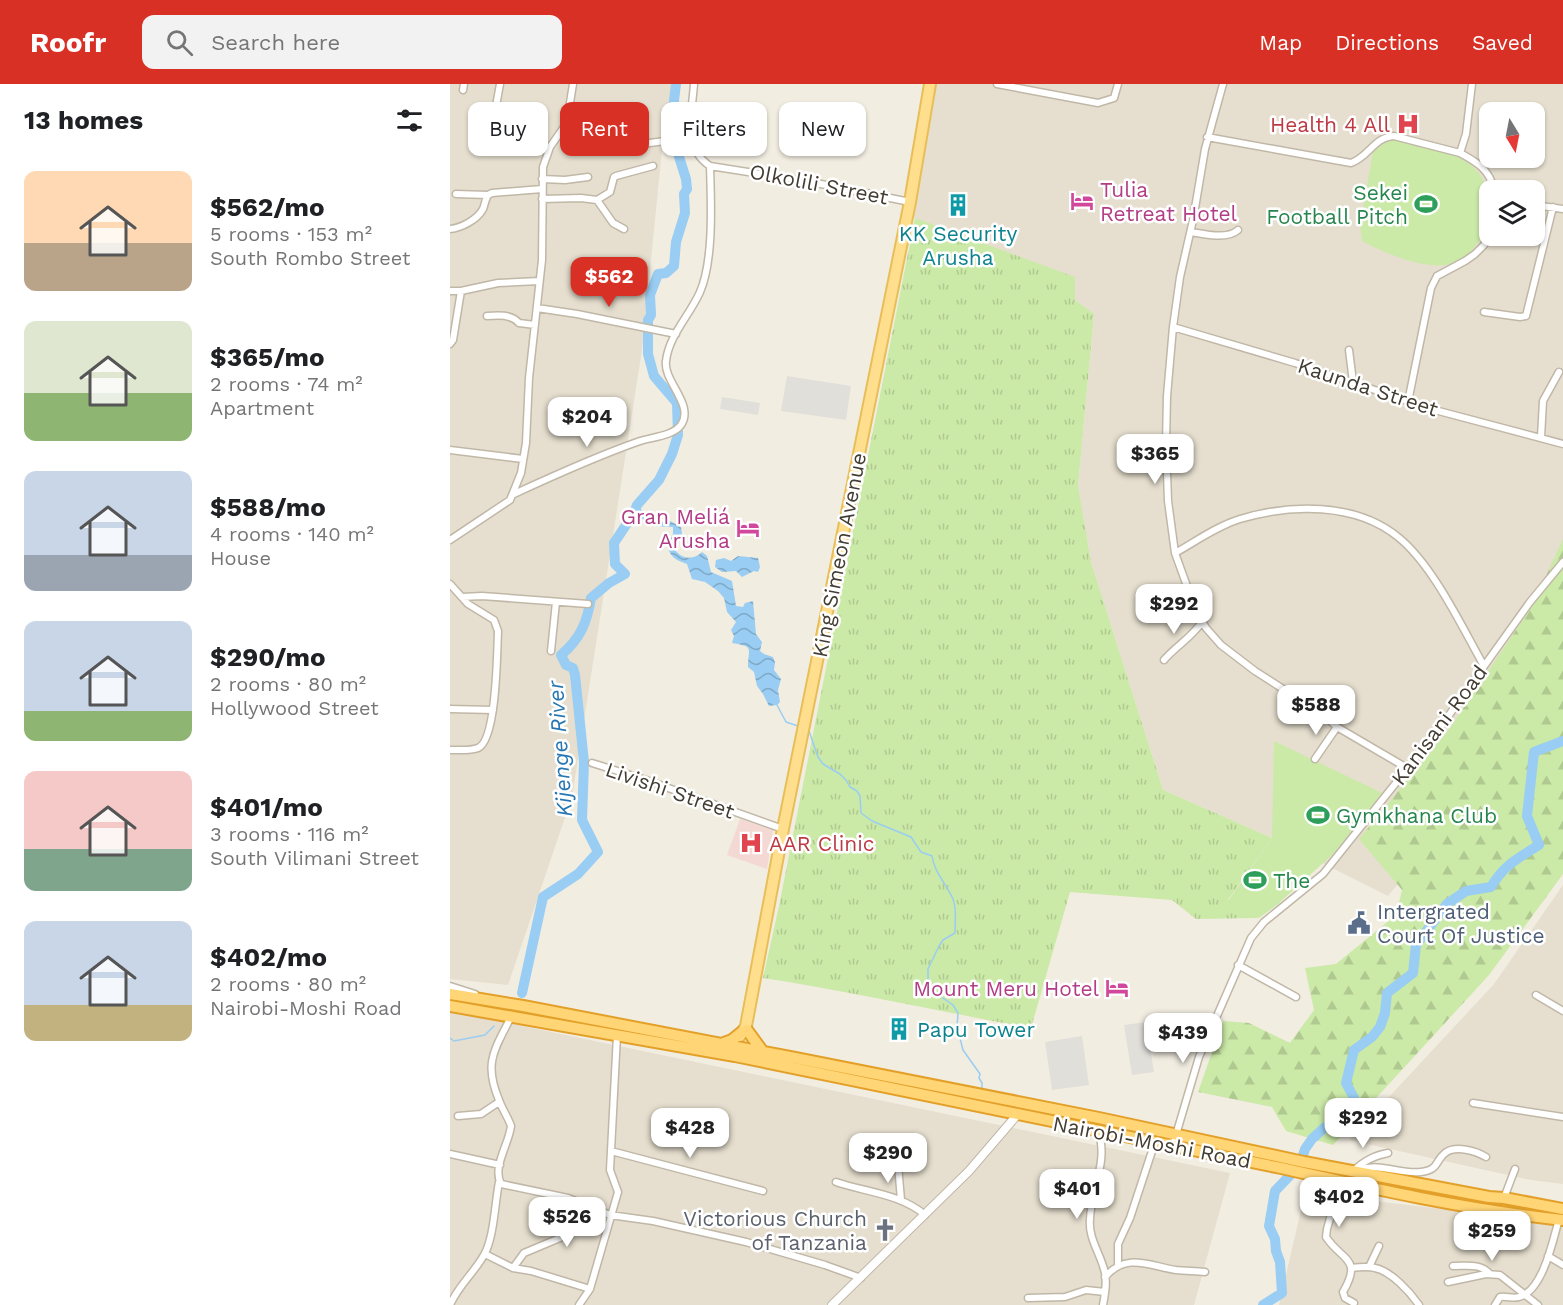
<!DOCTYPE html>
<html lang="en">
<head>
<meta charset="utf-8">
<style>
  body { margin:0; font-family:"Work Sans",sans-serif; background:#f2f2f2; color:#202124; height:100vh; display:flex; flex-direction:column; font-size:22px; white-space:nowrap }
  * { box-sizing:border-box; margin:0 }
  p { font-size:20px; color:#757577 }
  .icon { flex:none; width:33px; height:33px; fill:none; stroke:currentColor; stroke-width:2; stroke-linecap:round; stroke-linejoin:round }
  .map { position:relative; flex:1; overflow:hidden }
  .details { display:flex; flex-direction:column; background:#fff; width:450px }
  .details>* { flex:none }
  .hud { position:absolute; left:18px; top:18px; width:570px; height:54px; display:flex; gap:12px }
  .needle { width:39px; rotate:170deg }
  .controls { position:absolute; left:1029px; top:18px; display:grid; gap:12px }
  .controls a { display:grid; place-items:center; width:66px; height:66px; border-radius:12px; background:#fff; box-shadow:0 2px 4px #0004; font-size:30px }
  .price { position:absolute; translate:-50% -51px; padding:0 14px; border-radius:12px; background:#fff; color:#222; font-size:20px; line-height:39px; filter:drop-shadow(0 2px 3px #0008) }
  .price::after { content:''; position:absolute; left:50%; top:36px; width:18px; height:14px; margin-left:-9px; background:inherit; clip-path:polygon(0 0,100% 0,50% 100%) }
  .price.on { background:#d93025; color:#fff }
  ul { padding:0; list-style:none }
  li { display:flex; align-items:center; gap:18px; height:150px; padding:0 24px }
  li span { display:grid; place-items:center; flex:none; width:168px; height:120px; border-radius:12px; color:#555 }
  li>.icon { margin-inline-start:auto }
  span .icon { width:72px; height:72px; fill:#fffc; stroke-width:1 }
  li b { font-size:26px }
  h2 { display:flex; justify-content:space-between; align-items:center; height:72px; padding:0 24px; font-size:26px }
  .chip { padding:0 21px; border-radius:12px; background:#fff; box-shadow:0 2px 4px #0004; font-size:21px; line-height:54px }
  .chip.on { background:#d93025; color:#fff }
  header { display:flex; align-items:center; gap:36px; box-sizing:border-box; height:84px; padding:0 30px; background:#d93025; color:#fff }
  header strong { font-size:28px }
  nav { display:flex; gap:33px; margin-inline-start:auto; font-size:21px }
  .search { width:420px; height:54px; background:#f2f2f2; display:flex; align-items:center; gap:15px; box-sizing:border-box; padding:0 21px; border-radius:12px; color:#757577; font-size:22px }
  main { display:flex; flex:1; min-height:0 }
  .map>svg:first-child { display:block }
  .residential { fill:#e6dfcf; fill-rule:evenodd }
  .medical { fill:#f4d8d3 }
  .grass { fill:url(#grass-tufts) }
  .forest { fill:url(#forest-firs) }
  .green { fill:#cbe9a7 }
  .parking { fill:#e1dfda }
  .water { fill:url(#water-waves) }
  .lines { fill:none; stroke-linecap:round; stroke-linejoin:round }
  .stream { stroke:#99cdf3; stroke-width:1.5 }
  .river { stroke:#99cdf3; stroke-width:10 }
  .minor-casing { stroke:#c0b7a7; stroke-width:9 }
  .tertiary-casing { stroke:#c0b7a7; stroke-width:10 }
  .primary-casing { stroke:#e8be59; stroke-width:14 }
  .trunk-casing { stroke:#e3a029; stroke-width:14 }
  .minor { stroke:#fff; stroke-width:6 }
  .tertiary { stroke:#fff; stroke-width:8 }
  .primary { stroke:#ffdf8d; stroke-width:10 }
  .trunk { stroke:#ffd576; stroke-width:10 }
  .labels { text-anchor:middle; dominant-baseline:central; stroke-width:5; stroke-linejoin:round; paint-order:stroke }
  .health-label { font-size:21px; fill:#be3a42; stroke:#fff; text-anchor:end }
  .street-label { font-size:21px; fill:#433c32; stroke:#fff }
  .hotel-label { font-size:21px; fill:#b23c85; stroke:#fff; text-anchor:end }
  .leisure-label { font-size:21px; fill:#27864d; stroke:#fff; text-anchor:start }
  .culture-label { font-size:21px; fill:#0d838f; stroke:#fff }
  .service-label { font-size:21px; fill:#4e5e75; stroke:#fff; text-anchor:start }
  .worship-label { font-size:21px; fill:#5b616d; stroke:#fff; text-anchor:end }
  .water-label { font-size:22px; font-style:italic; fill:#2877b2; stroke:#fff }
</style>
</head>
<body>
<header>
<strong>Roofr</strong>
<div class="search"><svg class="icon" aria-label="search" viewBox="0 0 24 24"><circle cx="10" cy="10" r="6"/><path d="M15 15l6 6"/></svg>Search here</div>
<nav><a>Map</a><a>Directions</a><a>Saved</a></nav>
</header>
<main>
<section class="details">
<h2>13 homes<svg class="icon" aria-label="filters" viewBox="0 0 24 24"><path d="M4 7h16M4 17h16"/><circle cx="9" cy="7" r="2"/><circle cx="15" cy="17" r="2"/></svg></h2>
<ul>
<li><span style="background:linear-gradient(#ffd9b3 60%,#b9a48a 0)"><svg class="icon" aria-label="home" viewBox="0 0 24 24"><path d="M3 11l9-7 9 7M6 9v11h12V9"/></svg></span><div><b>$562/mo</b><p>5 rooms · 153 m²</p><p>South Rombo Street</p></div></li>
<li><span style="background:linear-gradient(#dfe7d0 60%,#8fb573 0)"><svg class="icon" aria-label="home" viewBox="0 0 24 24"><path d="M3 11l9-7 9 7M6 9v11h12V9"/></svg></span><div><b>$365/mo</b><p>2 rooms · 74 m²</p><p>Apartment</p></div></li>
<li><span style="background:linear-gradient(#c9d6e8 70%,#9aa5b1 0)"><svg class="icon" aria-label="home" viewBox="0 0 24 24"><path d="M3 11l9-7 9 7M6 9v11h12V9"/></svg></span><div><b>$588/mo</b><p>4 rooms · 140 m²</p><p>House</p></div></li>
<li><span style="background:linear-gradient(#c9d6e8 75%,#8fb573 0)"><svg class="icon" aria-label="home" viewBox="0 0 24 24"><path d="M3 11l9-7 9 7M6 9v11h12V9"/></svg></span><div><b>$290/mo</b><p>2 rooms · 80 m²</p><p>Hollywood Street</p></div></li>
<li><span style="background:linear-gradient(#f6c9c9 65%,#7fa58c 0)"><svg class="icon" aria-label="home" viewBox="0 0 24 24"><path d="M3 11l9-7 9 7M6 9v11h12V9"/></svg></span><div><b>$401/mo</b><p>3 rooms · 116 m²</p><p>South Vilimani Street</p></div></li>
<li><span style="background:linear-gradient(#c9d6e8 70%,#c2b280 0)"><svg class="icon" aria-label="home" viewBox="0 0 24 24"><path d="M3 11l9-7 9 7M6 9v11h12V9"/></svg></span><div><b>$402/mo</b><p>2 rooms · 80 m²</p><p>Nairobi-Moshi Road</p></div></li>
</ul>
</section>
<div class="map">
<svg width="1113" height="1221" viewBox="0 0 1113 1221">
  <defs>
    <pattern id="grass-tufts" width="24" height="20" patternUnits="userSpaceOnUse" patternTransform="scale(1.5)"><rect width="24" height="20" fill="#cbe9a7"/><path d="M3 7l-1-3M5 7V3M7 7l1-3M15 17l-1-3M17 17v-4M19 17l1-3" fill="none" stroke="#b0c990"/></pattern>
    <pattern id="forest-firs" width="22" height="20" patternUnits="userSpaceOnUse" patternTransform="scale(1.5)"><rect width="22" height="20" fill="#cbe9a7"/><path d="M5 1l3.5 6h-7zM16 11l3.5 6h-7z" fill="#b0c990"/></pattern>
    <pattern id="water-waves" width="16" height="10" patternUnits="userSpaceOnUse" patternTransform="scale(1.5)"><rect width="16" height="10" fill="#99cdf3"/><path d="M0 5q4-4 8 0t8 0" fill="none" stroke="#7ea8c5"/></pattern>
  </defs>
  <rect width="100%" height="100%" fill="#f2ede1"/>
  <path class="residential" d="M0,0H224L215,36L192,266L122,713L58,901L0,895Z
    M484,0H1113V588L1019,714L938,812L822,754L713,706L641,478L628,403L644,230L625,216L465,134L459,133ZM1040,28H1084V74H1040ZM1040,106H1084V152H1040Z
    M1113,801V1100L1081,1096L899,1056L1044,900Z
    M0,927L780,1089L744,1221H0Z
    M855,1109L1113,1139V1221H829Z"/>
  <path class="medical" d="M290,735L323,746L317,785L277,771Z"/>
  <path class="grass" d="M465,134L625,193V216L644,230L628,402L641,478L713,706L822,754L778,816L809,834L746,835L722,816L620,808L581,944C492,928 403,908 313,894L329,822Z"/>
  <path class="forest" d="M1113,455V790L1039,891L883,1061L836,1047L822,1023L748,1008L773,937L799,939L840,959L864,926L855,884L886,880L946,831L952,806L909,755L1000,644L1082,522Z"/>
  <path class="green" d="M940,55C964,61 994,63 1015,77C1055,101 1043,167 999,180C977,187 932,168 912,157L910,142L923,68Z
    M824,657L932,709L883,770L828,820L809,834L778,817L822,754Z"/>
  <path class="parking" d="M337,292L401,302L396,336L331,327Z
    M272,313L310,319L308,331L270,325Z
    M696,938L704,988L682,991L674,941Z
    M632,952L639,1001L602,1006L595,958Z"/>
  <path class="water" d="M187,421C198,433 204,441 220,437L231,443L232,450L224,464C230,475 243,477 252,468L257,472L261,488L282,497L286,522L293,523L295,519L303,517L306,550L312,558L310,567L314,570L323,573L325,578L324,586L331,595L328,606L330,618L327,621L319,622L313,610L307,602L304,588L298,583C298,563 305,563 282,559L284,552L281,546L286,538L277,528L274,514L268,507L255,498L242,495L237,480C226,476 221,474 217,462L223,450V443L202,442L184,429Z
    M288,472L308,474L310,483L308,488L304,487L292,493L286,487L272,488L265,483L266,476L274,474L281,477Z"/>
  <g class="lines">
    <path class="stream" d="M327,621L336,638L348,642
      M359,647L368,673L373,680L390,690L396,696L400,703L407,707L410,712L411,729L422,737L461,753L471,768L482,772C484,788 497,801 503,815C507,825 505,838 505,849L493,856L489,862L478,885V895L484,908L503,921L508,929L507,943L513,966L530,990L529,994L532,999V1005
      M0,954L4,957L35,951L44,942"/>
    <path class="river" d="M72,909L93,813L128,790L148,768L132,736L134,678L125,591L123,584L116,581L111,571C130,555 137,539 141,514L159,499L175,490L165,480L164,459L184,429L187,421L209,396L222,370L228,351L227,319L204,292L198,270V236L201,231L200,211L208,190L216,189L224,182L226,158L235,129L234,110L237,105L236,95L225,60L223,25L226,0
      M813,1221L832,1209L830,1178L826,1167L825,1155L819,1142L825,1107L850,1081L855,1065L862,1055L874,1044L904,1028V1014L896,999L904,966L922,953L930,943L935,929L937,909L963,889L966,861L997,820L1016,807L1041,803C1054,781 1068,774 1089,761L1077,732L1084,668L1113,657"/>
    <g class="minor-casing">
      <path id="minor" d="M244,0C242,29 232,64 260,82L361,98L460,118
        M547,0L648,19L664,14L668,0
        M773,0L755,65L743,136L730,193L723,243L717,312L716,360L718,417L725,469L746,527L756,544L771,561L805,587L875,632L887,643L957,684
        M13,6L14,0
        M46,22L50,0
        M151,48L178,51L192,60L215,57L221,59L228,65L244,67
        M757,53L901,79C919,73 924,53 944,52L1010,69C1027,78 1040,86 1044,106
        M1010,69L1016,50L1022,0
        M92,95L115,96L138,93
        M6,110L38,111
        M92,115L131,114L147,116L163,139L174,145
        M147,116L160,108L164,93L166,92L203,82
        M1084,121L1113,125
        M0,145C11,144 27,136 33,125C35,120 35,116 38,111L42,109L92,105
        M741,148C754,150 777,156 788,146
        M0,207H11L48,199L89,197
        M87,224L127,230L226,250
        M1034,228L1070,233L1076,232L1103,123
        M37,232C48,231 61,230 69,239L85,241
        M723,243L845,279L981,325L1113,360
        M0,260L3,256L11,207
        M899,266L903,298
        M958,318L981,204L987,192L1015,177L1025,170L1034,161L1040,149
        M1091,353L1093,317L1109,288
        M0,366L73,375
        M64,410C105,391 147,372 190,357C202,353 223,352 231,341C245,321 213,297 216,277C219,251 240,231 250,208C264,176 261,117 260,82
        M0,456L60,416L71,389L76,359L79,294L92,176L93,83L100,63L114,43L118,31L123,0
        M725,469C745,458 767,442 790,435C840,420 905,418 948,453C983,481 1012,543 1034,582
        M0,500L18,520L44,536L48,547C47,567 47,656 28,664C21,667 8,666 0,666
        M12,513L32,512L138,520
        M101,567L106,518
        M714,576C726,562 741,554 752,538
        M0,625L43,626
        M865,675L887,643
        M142,679L196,696L333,745
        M788,881L846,913
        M0,902L25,910
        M1086,911L1113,927
        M62,931C45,965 33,978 49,1016C52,1025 58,1033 61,1042C59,1060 42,1083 51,1100L118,1114L160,1131L203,1137L296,1158L375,1181L411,1194
        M1023,1019L1113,1033
        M8,1032L31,1030L49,1018
        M648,1047C659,1077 641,1105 640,1135C638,1155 651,1170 655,1189C657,1200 655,1210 653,1221
        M723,1061L749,973L801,854L814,838L873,790L989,645L1080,518L1113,478
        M161,1067L313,1107
        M0,1070L50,1081
        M448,1081L451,1116
        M910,1086C930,1078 951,1091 971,1088C989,1086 985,1077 995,1069C1006,1061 1026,1067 1036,1073
        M903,1087C914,1077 923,1072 938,1069
        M386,1098C415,1108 451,1110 475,1131
        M890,1098L877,1145L876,1153C892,1177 913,1174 893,1208L895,1214L904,1219
        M1054,1114L1065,1085
        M35,1170L63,1184L81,1187L140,1205
        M1098,1172L1113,1181
        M668,1181V1160L680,1134L705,1058
        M1003,1182C1016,1182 1031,1179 1040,1190
        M919,1183L929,1162
        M63,1184L74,1169L117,1151L132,1140L136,1135L140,1123
        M901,1184C909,1183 918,1182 925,1184C941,1187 960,1208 969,1221
        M655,1193C676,1168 700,1182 726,1186C736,1187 746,1187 755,1188
        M998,1198L1036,1190L1050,1191L1088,1221
        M578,1214L615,1213L636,1206L655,1208
        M0,1221C8,1202 24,1189 34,1171C44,1154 45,1118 49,1098
        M129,1221L140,1205L168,1108L160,1086L167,951
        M1045,1221L1050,1213C1057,1212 1063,1215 1069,1213C1093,1207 1103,1156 1109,1135"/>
    </g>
    <g class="tertiary-casing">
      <path id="tertiary" d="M382,1221L519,1087L567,1031"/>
    </g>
    <g class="primary-casing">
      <path id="primary" d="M290,952L296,942L333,745L460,118L480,0"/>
    </g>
    <g class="trunk-casing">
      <path id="trunk" d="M0,910L73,922L340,973L649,1034L854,1078L1039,1113L1054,1114L1113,1125
        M0,922L285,972L831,1084C924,1105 1018,1126 1113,1136
        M297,946L313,968
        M271,960L282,956L292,948"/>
    </g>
    <use href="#minor" class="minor"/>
    <use href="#tertiary" class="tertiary"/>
    <use href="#primary" class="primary"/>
    <use href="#trunk" class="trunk"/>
  </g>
  <defs>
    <g id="hospital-bare" transform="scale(1.8)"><path d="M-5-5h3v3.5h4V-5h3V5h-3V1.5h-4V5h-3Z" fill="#e0444e" stroke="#fff" stroke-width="2.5" paint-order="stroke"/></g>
    <g id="hotel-bare" transform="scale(1.8)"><path d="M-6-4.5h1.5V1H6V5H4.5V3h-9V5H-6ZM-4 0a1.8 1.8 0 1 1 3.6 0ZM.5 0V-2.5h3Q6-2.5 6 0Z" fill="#d1479c" stroke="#fff" stroke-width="2.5" paint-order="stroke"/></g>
    <g id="stadium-bare" transform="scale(1.8)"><path d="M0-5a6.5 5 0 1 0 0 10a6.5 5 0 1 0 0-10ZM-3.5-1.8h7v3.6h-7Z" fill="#2e9e5b" stroke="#fff" stroke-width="2.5" paint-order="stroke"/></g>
    <g id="building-bare" transform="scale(1.8)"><path d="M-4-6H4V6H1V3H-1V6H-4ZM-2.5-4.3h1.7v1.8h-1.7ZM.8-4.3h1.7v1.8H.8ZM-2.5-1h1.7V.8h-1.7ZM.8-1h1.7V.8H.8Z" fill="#0f9aa8" stroke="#fff" stroke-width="2.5" paint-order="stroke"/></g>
    <g id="civic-bare" transform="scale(1.8)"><path d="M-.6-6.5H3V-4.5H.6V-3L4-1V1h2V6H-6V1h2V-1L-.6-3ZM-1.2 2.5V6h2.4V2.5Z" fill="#5c6f8a" stroke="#fff" stroke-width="2.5" paint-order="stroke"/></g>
    <g id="church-bare" transform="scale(1.8)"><path d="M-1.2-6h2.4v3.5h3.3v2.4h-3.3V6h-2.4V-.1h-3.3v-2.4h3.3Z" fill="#6b7280" stroke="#fff" stroke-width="2.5" paint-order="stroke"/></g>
  </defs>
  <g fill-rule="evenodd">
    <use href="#hospital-bare" x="958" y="40"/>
    <use href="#hotel-bare" x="632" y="117"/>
    <use href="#stadium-bare" x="976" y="120"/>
    <use href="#building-bare" x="508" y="121"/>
    <use href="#hotel-bare" x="298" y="444"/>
    <use href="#stadium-bare" x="868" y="731"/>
    <use href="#hospital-bare" x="301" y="759"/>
    <use href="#stadium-bare" x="805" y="796"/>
    <use href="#civic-bare" x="909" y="839"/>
    <use href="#hotel-bare" x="667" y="904"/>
    <use href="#building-bare" x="449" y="945"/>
    <use href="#church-bare" x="435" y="1146"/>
  </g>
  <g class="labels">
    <g class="health-label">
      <text x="940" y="40">Health 4 All</text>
      <text x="319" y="759" text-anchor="start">AAR Clinic</text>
    </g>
    <g class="street-label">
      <text transform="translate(369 100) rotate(11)">Olkolili Street</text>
      <text transform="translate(918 303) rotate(18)">Kaunda Street</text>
      <text transform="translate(389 471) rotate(-79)">King Simeon Avenue</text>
      <text transform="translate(989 641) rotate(-53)">Kanisani Road</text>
      <text transform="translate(220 706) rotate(19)">Livishi Street</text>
      <text transform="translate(702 1058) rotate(11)">Nairobi-Moshi Road</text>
    </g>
    <g class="hotel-label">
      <text x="650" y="105" text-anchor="start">Tulia<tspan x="650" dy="24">Retreat Hotel</tspan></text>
      <text x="280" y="432">Gran Meliá<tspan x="280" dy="24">Arusha</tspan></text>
      <text x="649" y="904">Mount Meru Hotel</text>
    </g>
    <g class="leisure-label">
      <text x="958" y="108" text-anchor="end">Sekei<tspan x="958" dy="24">Football Pitch</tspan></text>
      <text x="886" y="731">Gymkhana Club</text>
      <text x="823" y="796">The</text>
    </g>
    <g class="culture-label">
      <text x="508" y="149">KK Security<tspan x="508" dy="24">Arusha</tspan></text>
      <text x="467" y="945" text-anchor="start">Papu Tower</text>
    </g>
    <g class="service-label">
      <text x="927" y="827">Intergrated<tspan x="927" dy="24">Court Of Justice</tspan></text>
    </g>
    <g class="worship-label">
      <text x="417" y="1134">Victorious Church<tspan x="417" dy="24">of Tanzania</tspan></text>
    </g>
    <g class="water-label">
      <text transform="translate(110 665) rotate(-94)">Kijenge River</text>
    </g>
  </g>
</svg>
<div class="controls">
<a><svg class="needle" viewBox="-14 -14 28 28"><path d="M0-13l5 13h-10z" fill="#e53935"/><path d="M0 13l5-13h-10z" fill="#757577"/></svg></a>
<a><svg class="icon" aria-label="layers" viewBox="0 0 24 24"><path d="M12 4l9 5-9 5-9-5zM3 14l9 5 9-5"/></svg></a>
</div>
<b class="price on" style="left:159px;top:224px">$562</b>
<b class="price" style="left:137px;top:364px">$204</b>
<b class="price" style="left:705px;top:401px">$365</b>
<b class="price" style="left:724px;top:551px">$292</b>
<b class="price" style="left:866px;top:652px">$588</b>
<b class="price" style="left:733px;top:980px">$439</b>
<b class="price" style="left:913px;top:1065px">$292</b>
<b class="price" style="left:240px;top:1075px">$428</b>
<b class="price" style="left:438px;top:1100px">$290</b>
<b class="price" style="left:627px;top:1136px">$401</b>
<b class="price" style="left:889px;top:1144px">$402</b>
<b class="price" style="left:117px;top:1164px">$526</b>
<b class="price" style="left:1042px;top:1178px">$259</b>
<div class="hud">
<a class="chip">Buy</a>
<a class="chip on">Rent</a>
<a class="chip">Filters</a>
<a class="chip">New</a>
</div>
</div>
</main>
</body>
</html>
